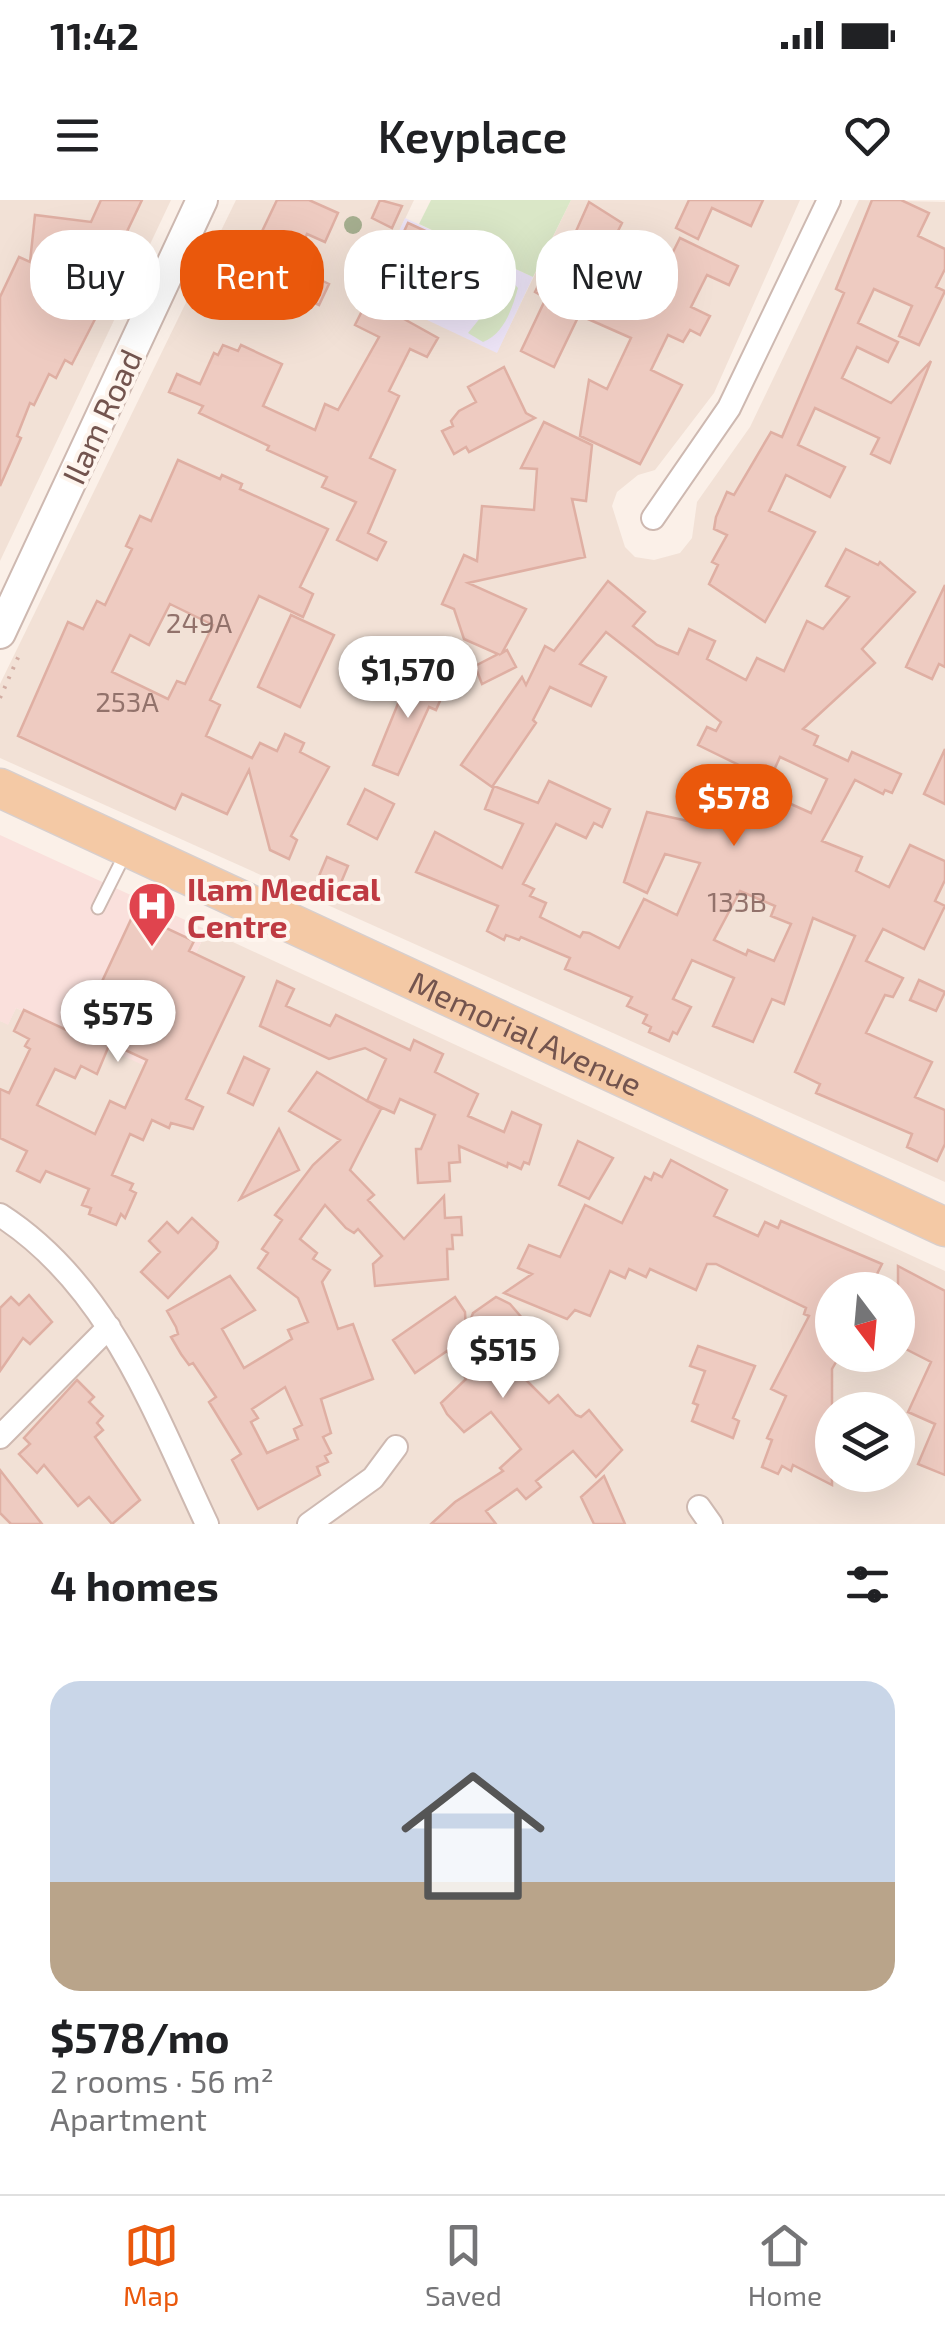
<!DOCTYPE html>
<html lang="en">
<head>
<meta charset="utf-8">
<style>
  body { margin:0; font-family:"Exo 2",sans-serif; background:#f6f6f6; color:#202124; height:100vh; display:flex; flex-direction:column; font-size:38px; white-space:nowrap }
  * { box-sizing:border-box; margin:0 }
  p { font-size:32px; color:#757577 }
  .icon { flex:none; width:55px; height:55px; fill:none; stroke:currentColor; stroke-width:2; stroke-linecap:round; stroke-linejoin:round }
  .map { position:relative; height:1324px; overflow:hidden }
  .drawer { display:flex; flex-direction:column; background:#fff; flex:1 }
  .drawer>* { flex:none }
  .hud { position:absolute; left:30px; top:30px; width:885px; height:90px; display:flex; gap:20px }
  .needle { width:65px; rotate:164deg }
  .tools { position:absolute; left:815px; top:1072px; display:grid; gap:20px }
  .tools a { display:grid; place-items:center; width:100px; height:100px; border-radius:50%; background:#fff; box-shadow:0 10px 40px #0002; font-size:50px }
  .price { position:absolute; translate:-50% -85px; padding:0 22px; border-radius:35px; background:#fff; color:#222; font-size:32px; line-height:65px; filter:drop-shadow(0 2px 5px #0008) }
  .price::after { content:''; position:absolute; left:50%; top:60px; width:30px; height:22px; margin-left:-15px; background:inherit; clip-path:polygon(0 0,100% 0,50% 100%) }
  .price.on { background:#ea580c; color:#fff }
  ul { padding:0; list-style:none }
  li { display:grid; align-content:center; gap:20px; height:530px; padding:0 50px }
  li+li { border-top:2px solid #e0e0e0 }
  li span { display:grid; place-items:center; height:310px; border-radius:30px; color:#555 }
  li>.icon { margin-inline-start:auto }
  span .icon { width:180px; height:180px; fill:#fffc; stroke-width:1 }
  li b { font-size:42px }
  h2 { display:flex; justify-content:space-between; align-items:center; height:120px; padding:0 50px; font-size:42px }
  .pill { padding:0 35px; border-radius:40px; background:#fff; box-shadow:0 10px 40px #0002; font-size:35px; line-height:90px }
  .pill.on { background:#ea580c; color:#fff }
  .status { display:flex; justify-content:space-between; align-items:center; height:70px; padding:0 50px; background:#fff; direction:ltr }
  .status svg { height:28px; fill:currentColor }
  header { display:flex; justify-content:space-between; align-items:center; height:130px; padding:0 50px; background:#fff; font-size:45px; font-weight:600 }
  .tabs { display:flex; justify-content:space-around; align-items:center; height:140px; border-top:2px solid #e0e0e0; background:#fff; font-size:28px; color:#757577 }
  .tabs a { display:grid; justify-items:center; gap:5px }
  .tabs .on { color:#ea580c }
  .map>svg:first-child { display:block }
  .residential { fill:#f2e1d6; fill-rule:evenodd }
  .commercial { fill:#fae0dc }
  .education { fill:#ede4f7 }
  .green { fill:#dae7c7 }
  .building { fill:#eecbc1; stroke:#dfafa3; stroke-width:2.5; fill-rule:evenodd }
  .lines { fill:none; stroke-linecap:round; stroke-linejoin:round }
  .service-casing { stroke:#ceb9b1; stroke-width:15 }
  .minor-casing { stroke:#ceb9b1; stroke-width:26 }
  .tertiary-casing { stroke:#ceb9b1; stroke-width:34 }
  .primary-casing { stroke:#d8cfcd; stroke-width:41 }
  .path { stroke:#d3aea4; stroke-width:4; stroke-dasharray:2.5 8; stroke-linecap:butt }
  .service { stroke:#fff; stroke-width:11 }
  .minor { stroke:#fff; stroke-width:22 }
  .tertiary { stroke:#fff; stroke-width:30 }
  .primary { stroke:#f4c9a5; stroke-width:38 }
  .tree { fill:#a5ae8f }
  .labels { text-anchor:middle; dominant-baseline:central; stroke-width:8; stroke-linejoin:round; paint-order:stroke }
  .number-label { font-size:28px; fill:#92726b }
  .street-label { font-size:32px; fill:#73544e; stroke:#fef5ee }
  .health-label { font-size:32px; font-weight:bold; fill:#be3a42; stroke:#fef5ee; text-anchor:start }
</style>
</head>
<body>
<div class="status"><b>11:42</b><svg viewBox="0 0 49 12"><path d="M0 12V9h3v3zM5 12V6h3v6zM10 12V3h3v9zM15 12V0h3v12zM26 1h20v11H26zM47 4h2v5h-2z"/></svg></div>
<header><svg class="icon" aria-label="menu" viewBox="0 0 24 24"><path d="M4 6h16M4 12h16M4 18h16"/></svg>Keyplace<svg class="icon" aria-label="heart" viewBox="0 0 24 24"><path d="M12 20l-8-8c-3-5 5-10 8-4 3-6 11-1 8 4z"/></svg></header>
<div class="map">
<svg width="945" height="1324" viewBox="0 0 945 1324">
  <rect width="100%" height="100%" fill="#fbf0e8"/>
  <path class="residential" d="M0,0H171L0,361Z
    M236,0H414L370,93L497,152L571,0H800L714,193L655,270L638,275L617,292L612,306L625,347L635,357L654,360L680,353L692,338L697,302L750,227L859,0L945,2V982L0,558V484Z
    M207,730L945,1071V1324H0V821L8,824L16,808L143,864ZM832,1090H898V1155H832ZM832,1210H898V1275H832Z"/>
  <path class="commercial" d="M0,635L207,730L143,865L16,808L8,825L0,821Z"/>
  <path class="education" d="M405,18L533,77L497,153L370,93Z"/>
  <path class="green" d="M431,0H571L533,77L419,24Z
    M505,74L518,88C512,109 504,134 483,142L468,133L485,112L495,79Z"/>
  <path class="building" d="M101,0H142L122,42L132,47L72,164L65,160L56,178L49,174L34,205L30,203L17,236L21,238L0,286V97L19,57L30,62L35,15L91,22Z
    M277,0H309L338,13L325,42L307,34L292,66L329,84L319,105L294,93L289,104L250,85L255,75L232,64L244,41L255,46Z
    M380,0L402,6L392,28L372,18Z
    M689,0H763L751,26L712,8L698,39L676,28Z
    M872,0H901L929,13L918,36L945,49V69L936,87L945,91L919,145L899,136L912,106L874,89L858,123L898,142L888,162L857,147L842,178L891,203L931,161L890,263L871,254L879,238L815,208L798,245L845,267L830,297L786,275L769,311L815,332L765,422L709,384L718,365L712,362L727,335L714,329L716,317L727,292L734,295L771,232L782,237L844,93L836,89Z
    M589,2L622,23L614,39L667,64L680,38L738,66L729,85L707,75L691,107L710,116L700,135L690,130L683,142L668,135L651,170L682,185L640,264L580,236L589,180L607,189L631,138L588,119L606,80L574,65L556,101L580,113L554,167L521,151L546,98L535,92L555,51L565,56Z
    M408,23L491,61L477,92L394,53Z
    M368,99L438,138L427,157L410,149L389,191L399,196L370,258L395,270L368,333L386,342L377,360L337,340L356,302L322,287L327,277L267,250L269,246L199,213L203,206L169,192L177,174L200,184L214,153L218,155L223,145L238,151L241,145L282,164L263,206L315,230L325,204L338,210L379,137L355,125Z
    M504,167L526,213L535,218L469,252L466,247L454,254L442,231L453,226L451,221L459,211L476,202L468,187Z
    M544,222L592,245L586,301L572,299L585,357L468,383L526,409L502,453L507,450L516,467L482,484L475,466L498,454L464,439L454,409L442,404L464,355L477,361L482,306L534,310L537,269L521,268Z
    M178,260L220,279L222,275L242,284L240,289L328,329L300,387L313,394L303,417L259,396L210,500L220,505L206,536L252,558L260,543L277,551L285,534L304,543L300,552L329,567L291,636L297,640L289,659L270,650L249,570L227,614L182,594L175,609L18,536L68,422L83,429L97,401L105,405L132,349L126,346L140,316L151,321ZM170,404L213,425L185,484L177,481L168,499L112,472L130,435L149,445Z
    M846,349L878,365L880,362L915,392L862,449L875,463L803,529L818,536L814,545L848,561L852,552L901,574L892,593L885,590L883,594L855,580L822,641L862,657L856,671L889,687L910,645L945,661V680L935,701L945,706L924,749L883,729L866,761L903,778L893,797L885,795L866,833L932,862L915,897L945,910V944L937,961L907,947L912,934L816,893L820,884L795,872L855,736L813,718L784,804L772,799L753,842L713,826L734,778L692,760L673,799L691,807L677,834L673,832L669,841L649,832L651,827L643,823L647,815L627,806L632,797L565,769L570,758L521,737L519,740L506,735L504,740L487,731L498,706L416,672L435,632L502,668L523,624L485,609L494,586L538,603L549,581L610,609L602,627L594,623L586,638L556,624L523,684L534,689L530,696L546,703L540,717L580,737L583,732L589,733L619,748L644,699L677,715L700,663L665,654L647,693L624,682L647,612L715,627L743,567L698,545L707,527L716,531L721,522L606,432L580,464L606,477L591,506L550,487L533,520L536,523L492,587L461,565L522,477L526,485L545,446L554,451L608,381L645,412L633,426L657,445L678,454L689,429L715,441L707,459L746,480L757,458L784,471L807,421L823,429L849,397L826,386ZM780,557L827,579L811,613L764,592ZM740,691L775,706L771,716L791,724L774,761L748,750L746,755L714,740Z
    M945,385V467L939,464L932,479L906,467Z
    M291,415L334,435L300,507L258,487Z
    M420,473L447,485L436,510L429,507L398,575L373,565L410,474L417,478Z
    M945,549V604L924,594Z
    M365,589L394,604L377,639L348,624Z
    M327,657L348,666L337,692L316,683Z
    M134,713L194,741L189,751L244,777L186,899L203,907L193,929L171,923L169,928L152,920L143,940L130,934L112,975L133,984L130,990L136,993L125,1018L121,1014L116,1025L89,1014L91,1008L82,1005L89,989L46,971L40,982L17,971L27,951L0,938V889L9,893L30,849L25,846L29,839L14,831L24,810L77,835ZM110,843L147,860L125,908L110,901L95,934L37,905L55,869L75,878L81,866L97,874Z
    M919,780L945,792L936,811L910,800Z
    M277,781L294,789L286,806L330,826L336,815L410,850L414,840L443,854L435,872L478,894L468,916L504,932L512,912L541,925L529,964L524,962L521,969L508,963L507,967L459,946L460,962L449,963L450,981L418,983L416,949H421L435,915L400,899L394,913L367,901L386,859L365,848L329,859L260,826Z
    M244,857L269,869L253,905L228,893Z
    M317,872L381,909L350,970L374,995L368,1000L404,1039L444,996L445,1018L461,1017L462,1035H452L453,1049H447L448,1079L375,1086L373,1064L382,1056L358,1029L354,1033L346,1028L325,1005L300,1039L317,1053L313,1059L330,1070L322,1082L338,1129L353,1124L373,1179L321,1199L331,1233L323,1237L331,1253L325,1256L328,1262L317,1267L320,1275L258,1309L232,1260L241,1254L209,1202L216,1197L193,1163L189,1165L181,1154L171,1137L178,1134L176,1127L167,1111L230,1076L255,1110L222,1129L244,1168L292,1139L288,1130L308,1122L298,1098L258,1068L268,1053L262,1049L282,1020L275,1015L313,965L340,940L289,911ZM285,1187L302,1225L294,1229L298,1239L267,1253L251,1222L258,1218L252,1209Z
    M279,929L299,970L240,999Z
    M578,941L613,958L589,999L559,985Z
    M671,960L727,990L714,1016L758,1036L765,1022L778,1028L781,1021L882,1064L869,1090H832V1155H840L832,1169V1285L793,1265L791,1271L782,1266L778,1274L762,1267L772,1240L767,1238L786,1196L771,1189L809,1116L804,1114L806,1108L716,1064H707L696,1090L650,1069L646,1077L629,1069L625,1078L610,1071L590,1116L575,1110L567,1119L504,1093L532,1074L518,1068L529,1045L560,1057L585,1005L622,1023L645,977L651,980L654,973L662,977Z
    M192,1018L218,1042L216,1048L168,1098L141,1072L160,1052L149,1041L167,1022L178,1033Z
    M898,1066L945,1091V1275L918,1264L935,1224L908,1212L931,1162L898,1145Z
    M29,1095L52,1122L30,1144L23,1138L0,1171V1108L11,1097L19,1105Z
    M455,1097L465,1112L466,1132L473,1113L496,1097L510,1104L542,1141L527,1154L533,1168L523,1177L549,1203L558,1195L576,1215L581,1217L589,1210L622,1250L596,1277L573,1251L536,1281L541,1287L526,1299L517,1289L486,1311L496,1324H431L455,1302L503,1271L500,1268L521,1249L491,1212L464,1232L447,1214L441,1203L466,1179L447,1151L415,1173L393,1140Z
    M698,1146L755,1166L733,1218L739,1221L733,1238L692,1221L698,1205L693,1203L705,1171L690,1166Z
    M77,1180L94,1197L89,1202L103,1216L97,1223L103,1230L95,1237L140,1300L112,1324L89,1297L78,1306L44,1265L37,1273L19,1254L30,1244L24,1238Z
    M0,1270L42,1324H11L0,1313Z
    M604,1276L625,1324H594L581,1297Z"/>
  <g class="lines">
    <g class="service-casing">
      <path id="service" d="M98,708L125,654"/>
    </g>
    <g class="minor-casing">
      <path id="minor" d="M653,318L729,208L829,0
        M0,1015C109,1085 154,1212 207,1324
        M0,1237L109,1127
        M699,1307L711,1324
        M309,1324L373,1278L396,1247"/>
    </g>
    <g class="tertiary-casing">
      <path id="tertiary" d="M0,433L202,0"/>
    </g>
    <g class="primary-casing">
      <g id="primary">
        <path id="s1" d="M0,588L945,1027"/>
      </g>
    </g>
    <path class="path" d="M0,498L20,453"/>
    <use href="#service" class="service"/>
    <use href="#minor" class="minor"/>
    <use href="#tertiary" class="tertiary"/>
    <use href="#primary" class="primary"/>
  </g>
  <circle class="tree" cx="353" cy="25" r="9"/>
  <defs>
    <g id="hospital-pin" transform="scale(2.5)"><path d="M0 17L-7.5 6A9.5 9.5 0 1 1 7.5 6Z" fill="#e0444e" stroke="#fef5ee"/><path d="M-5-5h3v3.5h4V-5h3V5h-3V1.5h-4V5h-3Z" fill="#fff"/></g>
  </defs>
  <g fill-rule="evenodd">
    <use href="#hospital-pin" x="152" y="706"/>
  </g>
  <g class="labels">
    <g class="number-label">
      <text x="199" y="422">249A</text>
      <text x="127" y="501">253A</text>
      <text x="737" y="701">133B</text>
    </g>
    <g class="street-label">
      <text transform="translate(101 216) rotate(-65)">Ilam Road</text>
      <text stroke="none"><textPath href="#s1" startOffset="580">Memorial Avenue</textPath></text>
    </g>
    <g class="health-label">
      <text x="187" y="688">Ilam Medical<tspan x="187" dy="37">Centre</tspan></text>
    </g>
  </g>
</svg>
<div class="tools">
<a><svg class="needle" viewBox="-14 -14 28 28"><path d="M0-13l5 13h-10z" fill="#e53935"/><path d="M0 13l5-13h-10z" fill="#757577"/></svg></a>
<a><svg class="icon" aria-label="layers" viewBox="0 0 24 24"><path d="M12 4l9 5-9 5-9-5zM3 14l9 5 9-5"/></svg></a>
</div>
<b class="price" style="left:408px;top:521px">$1,570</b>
<b class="price on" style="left:734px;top:649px">$578</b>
<b class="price" style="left:118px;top:865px">$575</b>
<b class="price" style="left:503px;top:1201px">$515</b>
<div class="hud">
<a class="pill">Buy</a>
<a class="pill on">Rent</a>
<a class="pill">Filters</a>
<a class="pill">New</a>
</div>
</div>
<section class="drawer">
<h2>4 homes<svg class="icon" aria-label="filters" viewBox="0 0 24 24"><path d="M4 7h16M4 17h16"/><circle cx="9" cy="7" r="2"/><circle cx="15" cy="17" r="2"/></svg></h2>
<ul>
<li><span style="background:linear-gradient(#c9d6e8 65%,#b9a48a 0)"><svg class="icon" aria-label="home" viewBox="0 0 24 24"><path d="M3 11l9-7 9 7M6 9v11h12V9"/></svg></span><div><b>$578/mo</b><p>2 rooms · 56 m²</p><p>Apartment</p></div></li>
</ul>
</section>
<nav class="tabs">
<a class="on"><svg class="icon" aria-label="map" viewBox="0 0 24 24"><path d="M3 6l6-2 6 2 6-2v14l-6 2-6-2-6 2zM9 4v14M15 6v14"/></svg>Map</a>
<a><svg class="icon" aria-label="saved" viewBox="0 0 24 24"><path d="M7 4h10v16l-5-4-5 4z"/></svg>Saved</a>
<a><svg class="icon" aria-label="home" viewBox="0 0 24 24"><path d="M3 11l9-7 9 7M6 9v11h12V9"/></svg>Home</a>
</nav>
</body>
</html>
